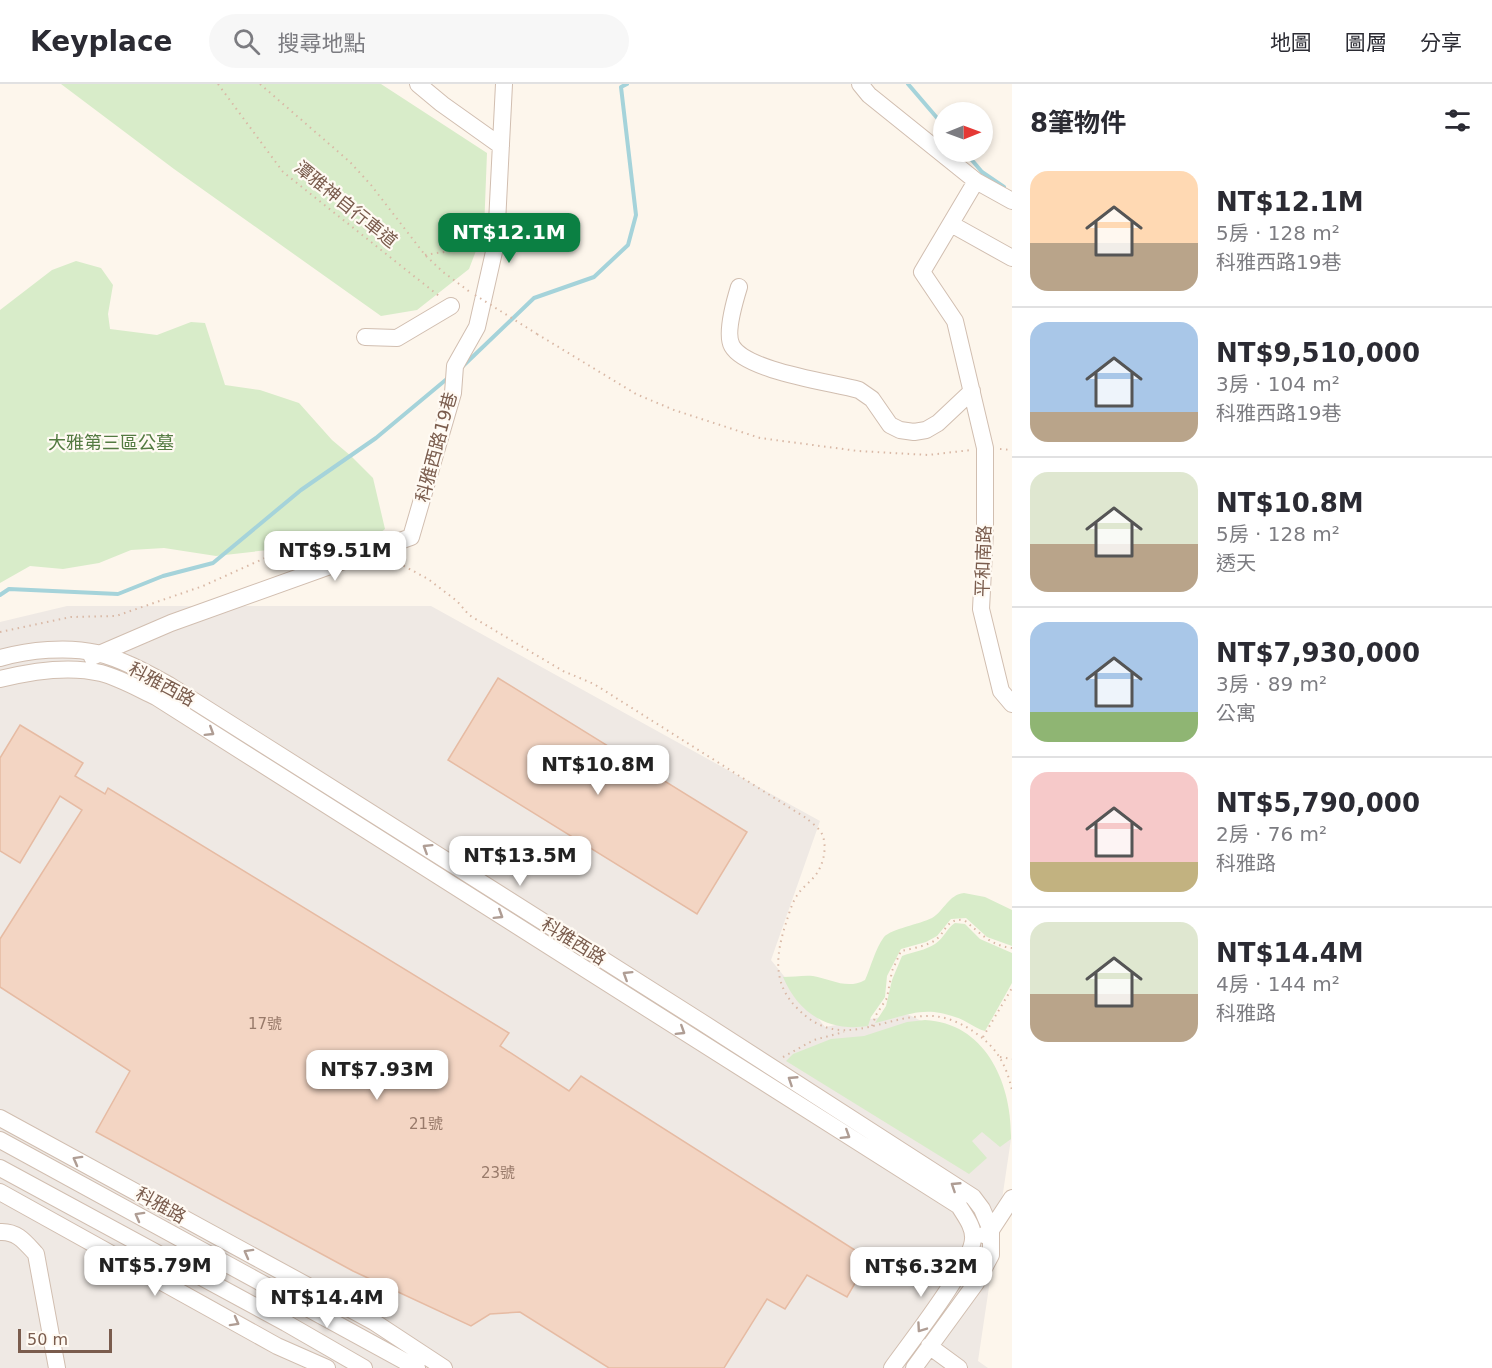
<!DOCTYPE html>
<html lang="zh-TW">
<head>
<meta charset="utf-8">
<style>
  body { margin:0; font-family:"DejaVu Sans","Noto Sans TC",sans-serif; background:#f7f7f7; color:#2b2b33; height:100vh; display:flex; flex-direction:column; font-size:22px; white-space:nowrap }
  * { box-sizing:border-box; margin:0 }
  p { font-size:20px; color:#7c7c81 }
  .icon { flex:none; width:33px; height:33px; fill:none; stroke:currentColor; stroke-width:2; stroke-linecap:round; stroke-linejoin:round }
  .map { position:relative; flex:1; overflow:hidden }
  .panel { display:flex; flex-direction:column; background:#fff; width:480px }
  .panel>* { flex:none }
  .needle { width:39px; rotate:89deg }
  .buttons { position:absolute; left:933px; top:18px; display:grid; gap:12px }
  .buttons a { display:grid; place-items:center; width:60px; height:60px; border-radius:50%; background:#fff; box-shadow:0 3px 9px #0003; font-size:30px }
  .scale { position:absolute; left:18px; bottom:15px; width:94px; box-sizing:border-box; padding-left:6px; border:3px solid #7a5c4d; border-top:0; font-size:16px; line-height:21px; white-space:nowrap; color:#7a5c4d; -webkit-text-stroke:4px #fffaf3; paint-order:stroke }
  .price { position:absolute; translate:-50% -51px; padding:0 14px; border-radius:12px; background:#fff; color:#222; font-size:20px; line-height:39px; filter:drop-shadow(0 2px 3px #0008) }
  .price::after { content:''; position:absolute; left:50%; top:36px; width:18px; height:14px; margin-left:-9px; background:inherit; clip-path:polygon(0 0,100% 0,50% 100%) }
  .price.current { background:#0b8043; color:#fff }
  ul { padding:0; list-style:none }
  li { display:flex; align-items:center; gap:18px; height:150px; padding:0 18px }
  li+li { border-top:2px solid #e1e1e2 }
  li span { display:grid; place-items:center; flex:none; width:168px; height:120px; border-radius:18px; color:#555 }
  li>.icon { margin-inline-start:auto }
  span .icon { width:72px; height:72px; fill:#fffc; stroke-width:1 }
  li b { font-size:26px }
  h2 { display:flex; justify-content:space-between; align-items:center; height:72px; padding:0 18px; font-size:26px }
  header { display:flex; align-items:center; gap:36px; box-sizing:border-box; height:84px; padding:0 30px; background:#fff; border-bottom:2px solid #e1e1e2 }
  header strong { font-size:28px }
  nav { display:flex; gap:33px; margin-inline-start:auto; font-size:21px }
  .search { width:420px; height:54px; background:#f7f7f7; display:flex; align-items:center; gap:15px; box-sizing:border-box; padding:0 21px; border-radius:33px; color:#7c7c81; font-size:22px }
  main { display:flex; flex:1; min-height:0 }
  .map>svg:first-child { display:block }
  .industrial { fill:#efe9e4 }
  .green { fill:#d8ecc9 }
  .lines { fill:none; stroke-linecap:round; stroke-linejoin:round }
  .stream { stroke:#a5d3da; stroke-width:4 }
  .building { fill:#f3d5c3; stroke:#e6bba3; stroke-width:1.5 }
  .minor-casing { stroke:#d1beb0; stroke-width:18 }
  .path { stroke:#d9b8a5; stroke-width:2; stroke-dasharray:1.5 4.5; stroke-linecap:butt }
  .minor { stroke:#fff; stroke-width:16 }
  .path-bridge { stroke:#d9b8a5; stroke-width:2; stroke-dasharray:1.5 4.5; stroke-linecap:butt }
  .oneway { stroke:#af9d94 }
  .labels { text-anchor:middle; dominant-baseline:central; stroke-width:4.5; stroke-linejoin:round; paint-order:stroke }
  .number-label { font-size:15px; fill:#987a6a }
  .street-label { font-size:18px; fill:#7a5c4d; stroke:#fffaf3 }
  .park-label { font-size:18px; fill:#537a41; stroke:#fffaf3 }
</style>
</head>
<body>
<header>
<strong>Keyplace</strong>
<div class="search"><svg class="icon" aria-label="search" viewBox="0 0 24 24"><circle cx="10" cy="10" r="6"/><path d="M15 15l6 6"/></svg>搜尋地點</div>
<nav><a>地圖</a><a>圖層</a><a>分享</a></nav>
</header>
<main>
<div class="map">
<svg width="1012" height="1284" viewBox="0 0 1012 1284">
  <rect width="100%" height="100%" fill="#fdf6ec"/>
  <path class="industrial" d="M67,522H431L820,737L771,876L825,943L905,929L971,961L1011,1055L978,1277L988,1284H0V538Z"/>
  <path class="green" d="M61,0H381L487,69L484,146L469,185L417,226L381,232L174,85Z
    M76,177L101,184L113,201L108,230L110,245L157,251L191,238L205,239L225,301L260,306L299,319L332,356L351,372L373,394L385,445L371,456L340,451L304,455L268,466L216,472L164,464L131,466L99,479L63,485L30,482L0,499V226L52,186Z
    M964,809L985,813L1012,826V862L987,853L966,834L951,835L937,852L926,858L901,865L887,892L885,913L871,933L868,942C828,948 799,930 783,893C793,893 804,891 813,892C831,895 847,906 865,896C871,883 875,865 884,853C891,845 920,840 932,834C945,826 948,811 964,809Z
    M955,839L965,840L980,855L1012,869V899L985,947C974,944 966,936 955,933C923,921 906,932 875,939L886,922L892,896L902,872C913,868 926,866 935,860C944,854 947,844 955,839Z
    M925,936C985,939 1012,998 1011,1055L1000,1063L982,1048L972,1057L987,1074L969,1090L786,977L793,970L831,955L864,952L907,938Z"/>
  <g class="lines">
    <path class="stream" d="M908,0L944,42
      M965,68L982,88L1004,103
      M463,282L534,214L594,193L628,161L636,131L621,3L627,0
      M0,511L9,505L118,510L163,492L213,479L301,406L376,354L448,294"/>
  </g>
  <path class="building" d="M498,594L747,748L697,830L448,676Z
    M20,641L83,679L75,692L105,710L108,704L509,949L500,962L569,1007L581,992L869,1175L847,1213L807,1191L785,1225L767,1215L724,1284H609L520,1228L490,1230L471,1242L353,1187L96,1048L130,987L0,903V855L82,726L60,712L20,779L0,767V674Z"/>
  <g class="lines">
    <g class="minor-casing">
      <path id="minor" d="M418,0L442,20L501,62
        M860,0L869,11L976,97L1012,117
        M976,97L922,188L955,237L985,364V447L981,525L1001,607L1012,620
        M951,140L1012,174
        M739,203C735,216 725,250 732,262C746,287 830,298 859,306L872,315L890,341L900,346L914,348L926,346L938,339L972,307
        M365,253L397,254L451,222
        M92,573L171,539L411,453L453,309L455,282L477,243L496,159L504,0
        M0,574C29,566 67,562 97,569C122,575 147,589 169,601L700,937L973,1113L982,1125L991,1146V1171L976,1199L914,1284
        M0,595C32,587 68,581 101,589C120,594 139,605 156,613L959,1122C965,1132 974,1143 973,1155C972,1180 909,1260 892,1284
        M0,1034L374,1238L444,1284
        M0,1056L417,1284
        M0,1084L286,1239L364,1284
        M0,1108L277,1262L327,1284
        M0,1148C17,1147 25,1158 36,1170L57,1284
        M984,1151L991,1146L1012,1114
        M929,1262L959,1284"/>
    </g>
    <path class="path" d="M218,0L283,88L439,212
      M260,0L350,78L371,101L425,171L443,188L470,208
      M425,171L481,162
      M537,250L636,310L674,326L760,354L858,367L928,371L971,366
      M1000,365L1012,366
      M393,476L428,495L457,517L469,531L563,587L594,600L806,734C811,738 819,744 822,750C828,763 823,783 814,793C809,799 802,804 798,810C792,818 789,830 786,839C776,870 772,899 797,924C839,968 878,933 926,932C944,931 962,939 977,950C998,965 1006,981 1012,1006
      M0,548L71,533L116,532L203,502L316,451L336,450L360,456
      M872,942L876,931L887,914L892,887L901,867C910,865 921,863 930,859C947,852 943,834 964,836C979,848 991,862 1012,864
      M983,953L1012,904
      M783,973L814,956L844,948
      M1000,973L1012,975"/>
    <use href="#minor" class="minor"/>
    <path class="path-bridge" d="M475,211L537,250"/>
  </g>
  <defs><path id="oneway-chevron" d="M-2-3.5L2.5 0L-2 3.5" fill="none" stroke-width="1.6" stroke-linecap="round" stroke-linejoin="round" transform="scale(1.5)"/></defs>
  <g class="oneway">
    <use href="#oneway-chevron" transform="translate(210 648) rotate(32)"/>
    <use href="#oneway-chevron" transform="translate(427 764) rotate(-148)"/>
    <use href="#oneway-chevron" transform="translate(499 831) rotate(32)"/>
    <use href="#oneway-chevron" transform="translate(627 891) rotate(-148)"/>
    <use href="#oneway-chevron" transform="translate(681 947) rotate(32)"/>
    <use href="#oneway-chevron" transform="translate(792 996) rotate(-147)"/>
    <use href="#oneway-chevron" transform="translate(846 1051) rotate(32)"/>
    <use href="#oneway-chevron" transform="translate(77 1076) rotate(-151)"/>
    <use href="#oneway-chevron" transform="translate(955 1102) rotate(-147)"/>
    <use href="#oneway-chevron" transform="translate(139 1132) rotate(-151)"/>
    <use href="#oneway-chevron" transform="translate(248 1169) rotate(-151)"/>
    <use href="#oneway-chevron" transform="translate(235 1238) rotate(29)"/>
    <use href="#oneway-chevron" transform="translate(921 1244) rotate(125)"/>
  </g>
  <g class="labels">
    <g class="number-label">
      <text x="265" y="940">17號</text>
      <text x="426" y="1040">21號</text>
      <text x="498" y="1089">23號</text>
    </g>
    <g class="street-label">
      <text transform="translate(346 120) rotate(39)">潭雅神自行車道</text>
      <text transform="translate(436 363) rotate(-75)">科雅西路19巷</text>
      <text transform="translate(983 477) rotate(-88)">平和南路</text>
      <text transform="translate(162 600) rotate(28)">科雅西路</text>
      <text transform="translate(574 857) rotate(32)">科雅西路</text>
      <text transform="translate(161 1121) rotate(29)">科雅路</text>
    </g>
    <g class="park-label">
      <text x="111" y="358">大雅第三區公墓</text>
    </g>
  </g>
</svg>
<div class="buttons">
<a><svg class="needle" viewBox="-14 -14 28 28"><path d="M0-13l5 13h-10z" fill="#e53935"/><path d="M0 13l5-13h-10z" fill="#7c7c81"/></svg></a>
</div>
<div class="scale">50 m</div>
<b class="price current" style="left:509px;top:180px">NT$12.1M</b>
<b class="price" style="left:335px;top:498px">NT$9.51M</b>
<b class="price" style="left:598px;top:712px">NT$10.8M</b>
<b class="price" style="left:520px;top:803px">NT$13.5M</b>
<b class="price" style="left:377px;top:1017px">NT$7.93M</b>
<b class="price" style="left:155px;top:1213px">NT$5.79M</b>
<b class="price" style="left:921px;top:1214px">NT$6.32M</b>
<b class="price" style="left:327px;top:1245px">NT$14.4M</b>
</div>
<section class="panel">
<h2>8筆物件<svg class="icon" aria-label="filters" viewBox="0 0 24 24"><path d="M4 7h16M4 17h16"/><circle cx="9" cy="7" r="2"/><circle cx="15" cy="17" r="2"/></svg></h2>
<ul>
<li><span style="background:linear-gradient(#ffd9b3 60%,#b9a48a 0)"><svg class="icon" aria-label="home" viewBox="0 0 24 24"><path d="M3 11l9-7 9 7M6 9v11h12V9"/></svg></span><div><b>NT$12.1M</b><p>5房 · 128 m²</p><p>科雅西路19巷</p></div></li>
<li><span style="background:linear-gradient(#a9c7e8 75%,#b9a48a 0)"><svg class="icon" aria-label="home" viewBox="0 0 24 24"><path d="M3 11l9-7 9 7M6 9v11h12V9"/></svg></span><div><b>NT$9,510,000</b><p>3房 · 104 m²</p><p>科雅西路19巷</p></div></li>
<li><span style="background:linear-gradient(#dfe7d0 60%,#b9a48a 0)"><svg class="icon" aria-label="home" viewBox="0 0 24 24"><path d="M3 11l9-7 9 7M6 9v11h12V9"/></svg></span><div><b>NT$10.8M</b><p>5房 · 128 m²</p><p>透天</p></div></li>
<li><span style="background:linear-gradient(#a9c7e8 75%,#8fb573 0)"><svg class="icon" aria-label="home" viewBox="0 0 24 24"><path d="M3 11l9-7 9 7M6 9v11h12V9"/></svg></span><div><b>NT$7,930,000</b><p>3房 · 89 m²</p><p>公寓</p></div></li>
<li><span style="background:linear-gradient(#f6c9c9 75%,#c2b280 0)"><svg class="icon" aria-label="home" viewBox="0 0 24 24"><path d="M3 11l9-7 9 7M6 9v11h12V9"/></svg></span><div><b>NT$5,790,000</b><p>2房 · 76 m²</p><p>科雅路</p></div></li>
<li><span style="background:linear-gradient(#dfe7d0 60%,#b9a48a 0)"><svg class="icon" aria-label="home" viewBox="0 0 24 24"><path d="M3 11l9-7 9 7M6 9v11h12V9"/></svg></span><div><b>NT$14.4M</b><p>4房 · 144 m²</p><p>科雅路</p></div></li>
</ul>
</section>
</main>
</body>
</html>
